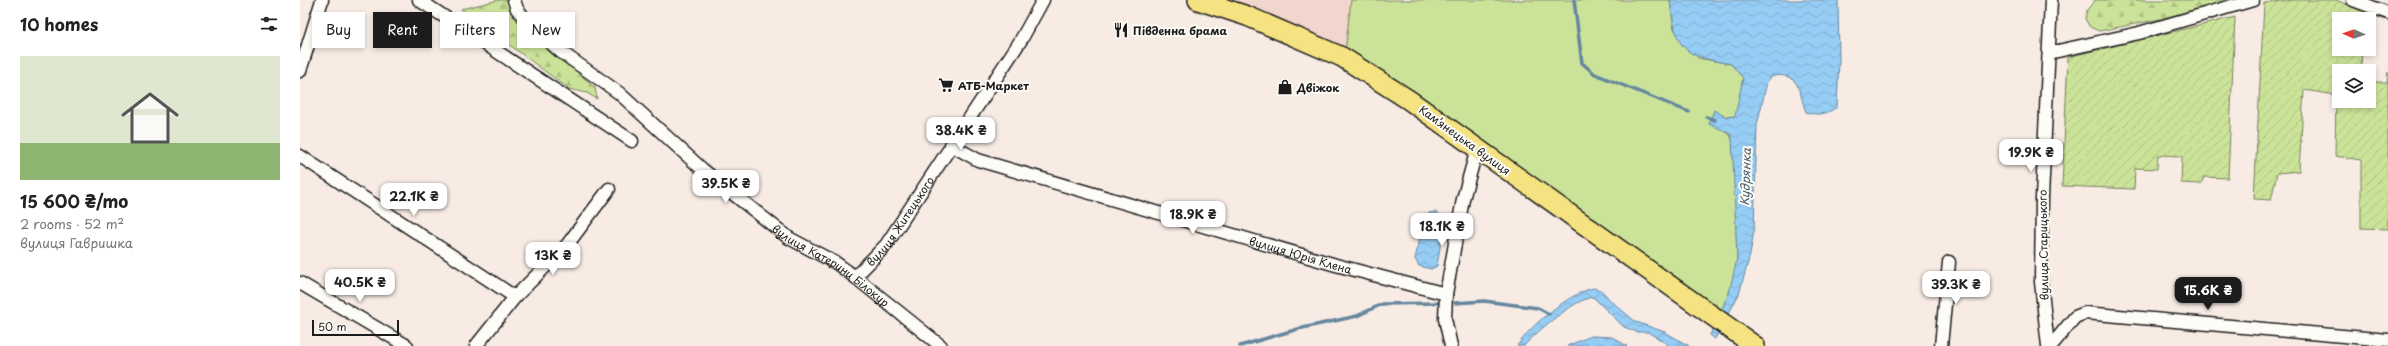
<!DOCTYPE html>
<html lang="en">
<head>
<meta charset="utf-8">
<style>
  body { margin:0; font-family:"Playpen Sans",sans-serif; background:#f2f2f2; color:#222; height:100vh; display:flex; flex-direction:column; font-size:15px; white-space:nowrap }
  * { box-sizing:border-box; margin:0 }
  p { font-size:13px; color:#767676 }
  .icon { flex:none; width:22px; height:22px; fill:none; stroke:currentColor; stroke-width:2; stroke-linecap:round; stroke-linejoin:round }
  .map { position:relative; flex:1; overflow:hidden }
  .sheet { display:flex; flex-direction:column; background:#fff; width:300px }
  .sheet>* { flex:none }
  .top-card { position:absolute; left:12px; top:12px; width:380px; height:36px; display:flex; gap:8px }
  .needle { width:26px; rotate:272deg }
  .buttons { position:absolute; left:2032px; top:12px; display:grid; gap:8px }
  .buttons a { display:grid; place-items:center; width:44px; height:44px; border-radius:0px; background:#fff; box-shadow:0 2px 6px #0003; font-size:20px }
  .scale { position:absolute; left:12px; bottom:10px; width:87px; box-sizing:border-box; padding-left:4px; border:2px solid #1c1c1c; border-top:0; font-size:11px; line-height:14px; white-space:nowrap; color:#1c1c1c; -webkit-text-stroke:3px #fdfcf7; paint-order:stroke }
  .price { position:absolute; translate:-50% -34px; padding:0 9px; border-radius:8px; background:#fff; color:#222; font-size:13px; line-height:26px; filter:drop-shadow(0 1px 2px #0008) }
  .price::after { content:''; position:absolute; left:50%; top:24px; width:12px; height:9px; margin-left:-6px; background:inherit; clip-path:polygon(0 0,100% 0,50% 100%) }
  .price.current { background:#1c1c1c; color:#fff }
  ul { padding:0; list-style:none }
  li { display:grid; align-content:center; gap:8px; height:212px; padding:0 20px }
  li+li { border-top:1px solid #e0e0e0 }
  li span { display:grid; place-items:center; height:124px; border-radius:0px; color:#555 }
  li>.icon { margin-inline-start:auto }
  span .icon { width:72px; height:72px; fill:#fffc; stroke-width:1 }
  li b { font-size:17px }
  h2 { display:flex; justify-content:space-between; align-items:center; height:48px; padding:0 20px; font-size:17px }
  .tag { padding:0 14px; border-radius:0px; background:#fff; box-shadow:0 2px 6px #0003; font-size:14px; line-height:36px }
  .tag.current { background:#1c1c1c; color:#fff }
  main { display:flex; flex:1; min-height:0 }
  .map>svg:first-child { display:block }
  .built { fill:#f0d6cd }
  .grass { fill:#cbe399; stroke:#74805a }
  .forest { fill:url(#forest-firs); stroke:#74805a }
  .garden { fill:url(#garden-furrows); stroke:#74805a }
  .water { fill:url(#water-waves); stroke:#65869e }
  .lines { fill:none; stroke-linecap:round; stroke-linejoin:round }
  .stream { stroke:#65869e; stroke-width:3.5 }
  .street-casing { stroke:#1c1c1c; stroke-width:15 }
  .primary-casing { stroke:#1c1c1c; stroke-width:22 }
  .street { stroke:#fdfcf7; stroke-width:12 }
  .primary { stroke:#f5e382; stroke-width:19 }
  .labels { text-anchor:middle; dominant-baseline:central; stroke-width:4; stroke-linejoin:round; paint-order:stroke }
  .poi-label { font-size:11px; font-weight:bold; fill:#1c1c1c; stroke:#fdfcf7; text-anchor:start }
  .street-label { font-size:11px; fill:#1c1c1c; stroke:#fdfcf7 }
  .water-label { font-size:12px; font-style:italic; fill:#475a68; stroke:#fdfcf7 }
</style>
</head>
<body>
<main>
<section class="sheet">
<h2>10 homes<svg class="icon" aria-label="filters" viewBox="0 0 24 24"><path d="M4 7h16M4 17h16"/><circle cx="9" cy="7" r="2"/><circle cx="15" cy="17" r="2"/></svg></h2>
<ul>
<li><span style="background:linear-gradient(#dfe7d0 70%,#8fb573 0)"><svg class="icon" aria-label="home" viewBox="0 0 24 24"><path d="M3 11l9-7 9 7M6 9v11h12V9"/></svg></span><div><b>15 600 ₴/mo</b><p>2 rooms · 52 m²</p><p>вулиця Гавришка</p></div></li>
</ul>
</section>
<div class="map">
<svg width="2088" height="346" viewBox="0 0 2088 346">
  <defs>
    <pattern id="forest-firs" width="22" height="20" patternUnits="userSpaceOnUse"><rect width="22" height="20" fill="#cbe399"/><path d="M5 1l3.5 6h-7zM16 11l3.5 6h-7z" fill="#aec283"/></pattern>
    <pattern id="garden-furrows" width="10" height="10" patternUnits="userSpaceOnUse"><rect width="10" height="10" fill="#cbe399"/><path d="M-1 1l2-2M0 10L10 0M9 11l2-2" fill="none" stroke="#aec283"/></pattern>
    <pattern id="water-waves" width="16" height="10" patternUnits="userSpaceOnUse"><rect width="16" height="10" fill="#96cdf5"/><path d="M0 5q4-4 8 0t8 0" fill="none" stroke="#81afd1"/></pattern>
  </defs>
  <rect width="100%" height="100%" fill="#f7ebe4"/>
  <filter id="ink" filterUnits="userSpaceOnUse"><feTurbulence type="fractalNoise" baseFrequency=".025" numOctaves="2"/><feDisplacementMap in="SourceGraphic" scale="8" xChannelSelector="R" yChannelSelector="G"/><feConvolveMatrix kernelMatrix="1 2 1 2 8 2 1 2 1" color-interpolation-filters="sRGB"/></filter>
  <g filter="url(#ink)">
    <path class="built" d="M916,0H1051L1045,52Z"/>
    <path class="grass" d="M1051,0H1370L1374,29L1398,58L1431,64L1443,78L1437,112L1435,116L1426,117L1421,130C1432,134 1432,138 1434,148L1437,259L1434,281L1420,314L1045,52Z"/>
    <path class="forest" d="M199,0H210L262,58L295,88L297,99L287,93L269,89L161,9Z
      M1795,0H1929L1860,19L1799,31L1790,27L1785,19L1787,10Z"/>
    <path class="garden" d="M1993,0H2036L2065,12V19H2039V49H2062L2061,71H2039V101H2069V82H2087L2088,72V229L2061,228V160L2035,156L2036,95L2004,90L1999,171L1977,173L1971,200L1954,199L1964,3Z
      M1935,17L1928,178L1904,177L1901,184L1881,183L1882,156L1858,155L1857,169L1835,168L1834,189L1762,186L1768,57Z"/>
    <path class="water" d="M1370,0H1538L1539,60L1537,107C1527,114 1518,116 1506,112C1498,91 1501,72 1472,76L1467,82L1457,125L1454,230L1450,255L1439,294L1415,339L1410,335L1429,293L1437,259L1432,137L1429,133L1409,124L1414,110L1426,117L1435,116L1443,78L1431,64C1381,55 1377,51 1370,0Z
      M1135,212L1142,216L1144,222L1137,266L1131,269L1119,266L1115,259L1123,224L1129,213Z
      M1293,288L1301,290L1312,302L1336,322L1365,332L1389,346H1370L1348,332H1337L1324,327L1293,297C1275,299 1236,332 1224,346H1217C1232,324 1267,295 1293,288Z
      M1291,336L1312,337L1327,346H1267Z"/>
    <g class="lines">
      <path class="stream" d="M1274,0L1282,63L1295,74L1389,112
        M1406,117L1415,120
        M1155,303L1184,301L1238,308L1249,314
        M940,346L998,329L1057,316L1082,304L1139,303"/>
      <g class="street-casing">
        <g id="street">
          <path d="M119,0L332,141"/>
          <path id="s1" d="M214,0L217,9L230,25L261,52L319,93L403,170L489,238L536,263L555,277L641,346"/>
          <path d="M2053,0L2088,13"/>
          <path d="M1749,53L1839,33L1953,0"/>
          <path d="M0,71L22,0"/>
          <path id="s2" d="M651,145L678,160L1036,265L1146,294"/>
          <path d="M0,156L215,297"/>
          <path id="s3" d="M555,277L586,245L721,40L743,0"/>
          <path d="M0,283L107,346"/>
          <path d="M176,346L215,297L267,245L309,189"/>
          <path d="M1151,346L1145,319L1146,294L1163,199L1177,149"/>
          <path d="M1641,346L1649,262"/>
          <path d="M1748,346L1741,282L1742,198L1751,0"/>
          <path d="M1751,346L1775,317L1785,313L2088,340"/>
        </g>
      </g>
      <g class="primary-casing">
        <path id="primary" d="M898,0L947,16L1042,57L1109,100L1455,346"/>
      </g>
      <use href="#street" class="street"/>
      <use href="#primary" class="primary"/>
    </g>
  </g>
  <defs>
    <g id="restaurant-bare" transform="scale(1.2)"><path d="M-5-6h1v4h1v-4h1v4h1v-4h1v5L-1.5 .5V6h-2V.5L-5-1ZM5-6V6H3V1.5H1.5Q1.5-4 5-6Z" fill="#1c1c1c" stroke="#fdfcf7" stroke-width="2.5" paint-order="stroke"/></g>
    <g id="supermarket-bare" transform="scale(1.2)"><path d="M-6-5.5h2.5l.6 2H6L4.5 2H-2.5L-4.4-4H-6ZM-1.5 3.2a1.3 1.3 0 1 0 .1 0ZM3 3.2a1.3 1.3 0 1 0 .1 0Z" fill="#1c1c1c" stroke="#fdfcf7" stroke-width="2.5" paint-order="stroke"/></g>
    <g id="shop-bare" transform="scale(1.2)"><path d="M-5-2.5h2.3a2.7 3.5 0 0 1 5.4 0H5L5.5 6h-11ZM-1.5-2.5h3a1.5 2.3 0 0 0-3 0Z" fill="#1c1c1c" stroke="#fdfcf7" stroke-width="2.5" paint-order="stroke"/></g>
  </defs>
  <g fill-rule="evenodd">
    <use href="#restaurant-bare" x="821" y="30"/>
    <use href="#supermarket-bare" x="646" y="85"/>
    <use href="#shop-bare" x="985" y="87"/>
  </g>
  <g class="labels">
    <g class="poi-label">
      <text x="833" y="30">Південна брама</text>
      <text x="658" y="85">АТБ-Маркет</text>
      <text x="997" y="87">Двіжок</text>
    </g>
    <g class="street-label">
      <text transform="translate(1165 140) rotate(36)">Камʼянецька вулиця</text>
      <text stroke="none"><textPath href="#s3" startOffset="72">вулиця Житецького</textPath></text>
      <text transform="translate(1743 245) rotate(-91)">вулиця Старицького</text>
      <text stroke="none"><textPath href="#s2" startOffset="367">вулиця Юрія Клена</textPath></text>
      <text stroke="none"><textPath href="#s1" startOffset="416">вулиця Катерини Білокур</textPath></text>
    </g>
    <g class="water-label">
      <text transform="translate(1445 177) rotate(-88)">Кудрянка</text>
    </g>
  </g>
</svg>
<div class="buttons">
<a><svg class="needle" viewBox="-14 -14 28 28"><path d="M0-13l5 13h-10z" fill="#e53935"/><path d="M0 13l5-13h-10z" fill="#767676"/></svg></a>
<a><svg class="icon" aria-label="layers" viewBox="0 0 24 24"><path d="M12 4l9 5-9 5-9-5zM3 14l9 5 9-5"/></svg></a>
</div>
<div class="scale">50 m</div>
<b class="price" style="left:661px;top:151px">38.4K ₴</b>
<b class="price" style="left:1731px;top:173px">19.9K ₴</b>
<b class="price" style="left:426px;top:204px">39.5K ₴</b>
<b class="price" style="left:114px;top:217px">22.1K ₴</b>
<b class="price" style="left:893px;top:235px">18.9K ₴</b>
<b class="price" style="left:1142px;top:247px">18.1K ₴</b>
<b class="price" style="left:253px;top:276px">13K ₴</b>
<b class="price" style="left:60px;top:303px">40.5K ₴</b>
<b class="price" style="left:1656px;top:305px">39.3K ₴</b>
<b class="price current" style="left:1908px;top:311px">15.6K ₴</b>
<div class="top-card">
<a class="tag">Buy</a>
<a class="tag current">Rent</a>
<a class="tag">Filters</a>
<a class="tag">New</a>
</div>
</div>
</main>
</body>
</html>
